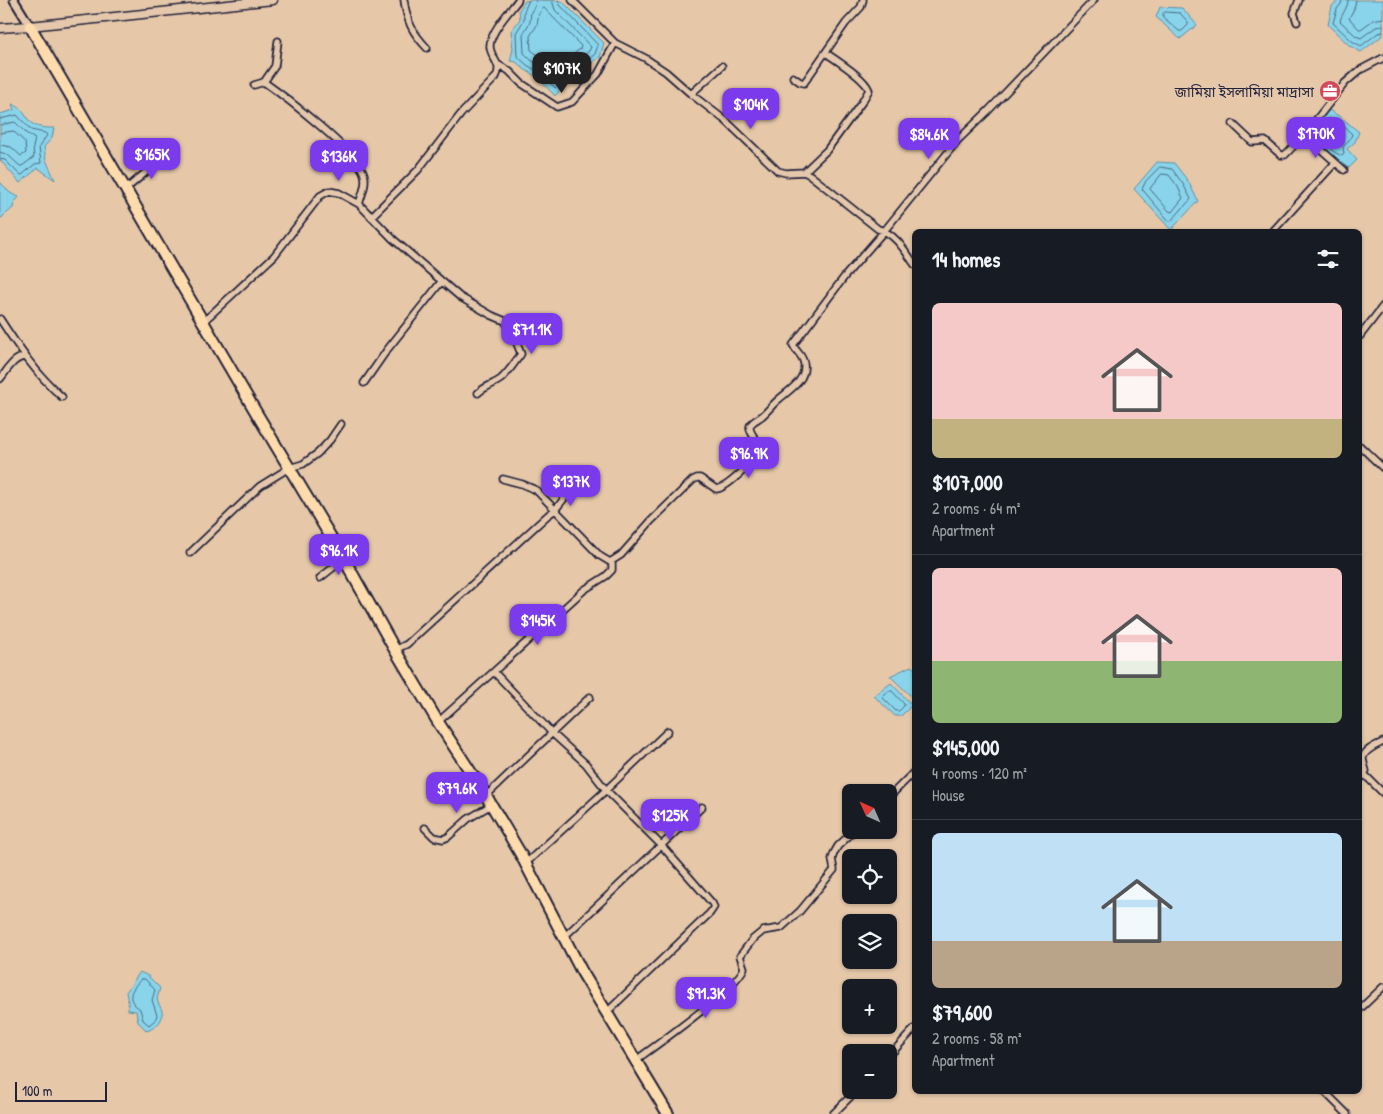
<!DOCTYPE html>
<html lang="en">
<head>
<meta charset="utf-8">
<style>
  body { margin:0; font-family:"Patrick Hand","Noto Sans Bengali",sans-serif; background:#242831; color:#f1f3f6; height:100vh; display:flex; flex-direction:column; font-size:19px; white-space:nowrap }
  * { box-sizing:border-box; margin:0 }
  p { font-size:16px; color:#9ea1a6 }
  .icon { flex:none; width:28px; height:28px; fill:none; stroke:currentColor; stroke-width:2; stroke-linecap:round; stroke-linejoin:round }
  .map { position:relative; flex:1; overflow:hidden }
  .sheet { position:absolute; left:912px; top:229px; width:450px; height:865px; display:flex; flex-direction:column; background:#171b24; border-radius:8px; box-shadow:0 1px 4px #0004 }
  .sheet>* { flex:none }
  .needle { width:32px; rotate:315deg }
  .buttons { position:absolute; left:842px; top:784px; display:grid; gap:10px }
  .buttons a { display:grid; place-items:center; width:55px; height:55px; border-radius:8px; background:#171b24; box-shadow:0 1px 4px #0004; font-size:25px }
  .scale { position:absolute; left:15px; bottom:12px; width:92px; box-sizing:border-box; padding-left:5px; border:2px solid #22223b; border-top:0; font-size:14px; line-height:18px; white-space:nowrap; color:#22223b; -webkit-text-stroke:4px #e5c8ac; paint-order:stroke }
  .price { position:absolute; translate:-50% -42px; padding:0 11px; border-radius:10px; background:#7c3aed; color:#fff; font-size:16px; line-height:32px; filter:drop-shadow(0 1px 2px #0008) }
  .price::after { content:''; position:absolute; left:50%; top:30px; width:15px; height:11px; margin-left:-8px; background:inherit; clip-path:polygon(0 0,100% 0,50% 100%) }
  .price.active { background:#222; color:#fff }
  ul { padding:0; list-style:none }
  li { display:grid; align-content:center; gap:10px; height:265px; padding:0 20px }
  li+li { border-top:1px solid #363941 }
  li span { display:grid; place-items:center; height:155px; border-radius:8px; color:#555 }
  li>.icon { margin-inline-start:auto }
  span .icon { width:90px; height:90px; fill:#fffc; stroke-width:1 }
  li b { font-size:21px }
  h2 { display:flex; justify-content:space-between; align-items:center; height:60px; padding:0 20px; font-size:21px }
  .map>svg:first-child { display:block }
  .water { fill:#89d4ea; stroke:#608da4 }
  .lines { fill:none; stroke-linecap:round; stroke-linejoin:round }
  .shore { stroke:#4b6981; stroke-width:1 }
  .minor-casing { stroke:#22223b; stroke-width:9 }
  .tertiary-casing { stroke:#22223b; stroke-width:11 }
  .secondary-casing { stroke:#22223b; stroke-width:11 }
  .trunk-casing { stroke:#22223b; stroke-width:14 }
  .minor { stroke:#e5c8ac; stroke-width:5.5 }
  .tertiary { stroke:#e5c8ac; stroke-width:7 }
  .secondary { stroke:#e5c8ac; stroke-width:8 }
  .trunk { stroke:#fedbac; stroke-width:10 }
  .labels { text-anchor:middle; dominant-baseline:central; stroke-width:5; stroke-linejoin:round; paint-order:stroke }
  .poi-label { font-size:14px; fill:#22223b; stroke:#e5c8ac; text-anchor:end }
</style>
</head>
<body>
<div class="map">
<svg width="1383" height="1114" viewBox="0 0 1383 1114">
  <rect width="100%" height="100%" fill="#e6c8a9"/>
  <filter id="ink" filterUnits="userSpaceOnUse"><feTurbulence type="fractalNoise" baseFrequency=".02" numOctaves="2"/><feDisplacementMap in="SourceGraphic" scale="10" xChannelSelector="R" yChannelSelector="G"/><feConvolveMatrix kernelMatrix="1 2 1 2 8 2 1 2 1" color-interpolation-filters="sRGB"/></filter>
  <g filter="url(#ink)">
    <path class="water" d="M532,0L562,1L604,43L600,57L568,82L555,96L538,78L524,69L516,62L510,61L513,49L511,31L520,19L519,10L525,1Z
      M1339,0H1383V35L1361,52L1350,46L1328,25L1332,6Z
      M1160,7L1182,8L1197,25L1180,39L1156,17Z
      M12,104C32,111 20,129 54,128L52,138L44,147L46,160L55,180L38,168L20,183L0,160V114L14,110Z
      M1329,110L1342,118L1359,132L1355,142L1347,149L1357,160L1349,168L1331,156L1310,135Z
      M1157,162L1174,163L1188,181L1198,201L1171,230L1134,189Z
      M0,182L10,193L19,197L14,203L13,208L0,219Z
      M911,666L915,669V700L890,676Z
      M891,683L912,705L901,716H895L874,696Z
      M140,972L148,976L160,988L157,999C158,1004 161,1007 162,1011C164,1021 155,1028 147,1031L138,1022L136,1011L128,1010V1003L126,992Z"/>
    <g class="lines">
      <path class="shore" d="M529,0L524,11V20L516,33L517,56L527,65L542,74L555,88L595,54L598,45L560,5L558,0
        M536,0L535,6L531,12L530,22L523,34L524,53L531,60L546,69L555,78L589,51L591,47L555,10L552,0
        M1342,0L1341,4L1337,9L1333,23L1352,41L1361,46L1378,33L1383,32
        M1348,0C1348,8 1342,13 1340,21L1356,36L1361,38L1376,27L1383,26
        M1356,0L1354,9L1349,18L1359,29H1361L1373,20L1383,18
        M544,8L581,46L580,49L556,68L531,50L530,36L537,25L539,14Z
        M1165,12L1180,13L1188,22V25L1182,31H1179L1163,17V14Z
        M1329,118L1339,122L1352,134L1350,139L1343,147L1344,154L1342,156L1334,152L1318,135Z
        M0,119L17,115L31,130L45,133L47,135L39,147L41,163L35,164L22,175L19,174L5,160L0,159
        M0,125L15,122L27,134L35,139L33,147L34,157L22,166H20L8,155L0,152
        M1333,126L1344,135L1337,144L1326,134L1330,127Z
        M0,133L13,131L25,142L26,153L21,156L11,147L0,145
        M1160,167L1172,169L1183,184L1191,199L1171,221H1169L1142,189L1146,181Z
        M1162,174L1169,175L1178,187L1183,198L1172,212L1169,211L1150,189Z
        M889,691H892L904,704V706L899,711H896L883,698L884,695Z
        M141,979H145L155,990L152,1000L157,1015L155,1020L149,1025L143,1020L140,1009C138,1007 135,1006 134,1004C126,995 135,986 141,979Z"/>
      <g class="minor-casing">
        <path id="minor" d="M404,0C407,22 412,32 427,48
          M572,0L615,43L645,58L666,72L691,94L726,121L778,171L786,173L804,172L810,175L878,229C894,232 906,252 915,265
          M1297,22L1294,13L1299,0
          M499,65L509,71L521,83L557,107L572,102L598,74L615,43
          M793,77L800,82L804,83L846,23L861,7L863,0
          M264,82L275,66L278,41
          M254,85L264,82C284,96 358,153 364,174C367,184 362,194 359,204
          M691,94L722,66
          M1233,124L1252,142L1265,141L1281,155H1285L1305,134L1345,83L1360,70L1383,58
          M1305,134L1307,137L1344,170
          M804,172L827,150L862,102L869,90C865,78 837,61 826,53
          M126,189L165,156
          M371,217L418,170L461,114L496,77C503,64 491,59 490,47C489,33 510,11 518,0
          M1273,231L1335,163
          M0,319C18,347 37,375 62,397
          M203,322L274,256L320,196L329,191L339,193L359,204L393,239L460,297L491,315L505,321L514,336L521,354C515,362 509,372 501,379C493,385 485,386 478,393
          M1360,336L1383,306
          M0,379C7,371 14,356 26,357
          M364,383L387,350L441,282
          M1360,446L1383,468
          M503,479L522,484L536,490L600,556L610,562L621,555L651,521L693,480L697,478H700L716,489C727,489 755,460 761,450C760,443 748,432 750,426C751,422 758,419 762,416C768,411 772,405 778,400C789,390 806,381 804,364C803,355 796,352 793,345L845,276L885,230L958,140L988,111L1094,0
          M190,553L260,486L289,468L303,464L318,453L330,440L341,424
          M320,578L344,559
          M395,650L407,644L548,515L555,510L571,490
          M494,672L553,734L586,764L606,790L662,846L712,903L714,907L710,913L607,1012
          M438,722L584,590L606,576L612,570V561
          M1364,774L1383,793
          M1360,779L1366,771C1365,767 1363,762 1363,758C1364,750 1377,745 1383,742
          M485,794L490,792L590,697
          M889,797L915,771
          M425,828L434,837L443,839L448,837L468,819L491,805
          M526,863L606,790L668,731
          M565,936L702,807
          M1360,1009L1383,987
          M889,1056L915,1028
          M636,1060C658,1044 736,989 744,968L740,956L752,940L763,931L781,928L800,911L834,870L832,859L834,853L838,846L855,830
          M1324,1091L1347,1114
          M833,1114L857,1090"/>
      </g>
      <g class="tertiary-casing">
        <path id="tertiary" d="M14,0L30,26"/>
      </g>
      <g class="secondary-casing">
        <path id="secondary" d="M0,28L30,26L273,0"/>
      </g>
      <g class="trunk-casing">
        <path id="trunk" d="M30,26L257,414L344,559L395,650L438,722L485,794L520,853L582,972L668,1114"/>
      </g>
      <use href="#minor" class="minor"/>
      <use href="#tertiary" class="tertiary"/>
      <use href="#secondary" class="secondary"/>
      <use href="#trunk" class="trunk"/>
    </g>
  </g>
  <defs>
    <g id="office-disc" transform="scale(1.125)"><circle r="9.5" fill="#d1495b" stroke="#e5c8ac"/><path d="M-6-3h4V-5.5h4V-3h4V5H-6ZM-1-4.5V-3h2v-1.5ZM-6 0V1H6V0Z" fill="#fff"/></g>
  </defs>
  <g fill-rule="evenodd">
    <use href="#office-disc" x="1330" y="91"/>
  </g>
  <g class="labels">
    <g class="poi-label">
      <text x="1314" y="91">জামিয়া ইসলামিয়া মাদ্রাসা</text>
    </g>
  </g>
</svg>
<div class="buttons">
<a><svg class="needle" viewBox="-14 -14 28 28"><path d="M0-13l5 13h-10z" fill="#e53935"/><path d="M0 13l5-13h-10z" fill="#9ea1a6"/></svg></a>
<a><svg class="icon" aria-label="locate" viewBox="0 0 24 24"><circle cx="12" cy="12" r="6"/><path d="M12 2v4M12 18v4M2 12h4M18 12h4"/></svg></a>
<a><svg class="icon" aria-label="layers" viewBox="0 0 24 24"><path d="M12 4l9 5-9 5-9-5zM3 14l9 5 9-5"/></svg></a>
<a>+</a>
<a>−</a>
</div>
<div class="scale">100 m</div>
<b class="price active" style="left:562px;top:94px">$107K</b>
<b class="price" style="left:751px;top:130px">$104K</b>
<b class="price" style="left:1316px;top:159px">$170K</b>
<b class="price" style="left:929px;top:160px">$84.6K</b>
<b class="price" style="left:152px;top:180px">$165K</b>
<b class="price" style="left:339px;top:182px">$136K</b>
<b class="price" style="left:532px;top:355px">$71.1K</b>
<b class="price" style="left:749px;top:479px">$96.9K</b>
<b class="price" style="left:571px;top:507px">$137K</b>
<b class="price" style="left:339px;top:576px">$96.1K</b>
<b class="price" style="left:538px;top:646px">$145K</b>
<b class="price" style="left:457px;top:814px">$79.6K</b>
<b class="price" style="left:670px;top:841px">$125K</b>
<b class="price" style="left:706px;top:1019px">$91.3K</b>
<section class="sheet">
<h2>14 homes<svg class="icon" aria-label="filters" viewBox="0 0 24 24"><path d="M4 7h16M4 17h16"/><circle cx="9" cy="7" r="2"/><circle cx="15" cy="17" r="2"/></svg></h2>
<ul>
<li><span style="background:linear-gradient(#f6c9c9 75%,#c2b280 0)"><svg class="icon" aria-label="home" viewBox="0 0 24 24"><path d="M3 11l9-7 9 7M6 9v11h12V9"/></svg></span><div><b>$107,000</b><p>2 rooms · 64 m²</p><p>Apartment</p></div></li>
<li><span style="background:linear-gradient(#f6c9c9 60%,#8fb573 0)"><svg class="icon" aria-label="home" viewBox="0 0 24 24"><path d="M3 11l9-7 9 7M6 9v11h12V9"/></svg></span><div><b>$145,000</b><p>4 rooms · 120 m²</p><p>House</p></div></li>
<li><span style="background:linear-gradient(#bfe0f5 70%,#b9a48a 0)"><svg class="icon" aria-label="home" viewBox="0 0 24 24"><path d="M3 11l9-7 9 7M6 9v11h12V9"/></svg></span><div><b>$79,600</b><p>2 rooms · 58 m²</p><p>Apartment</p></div></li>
</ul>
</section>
</div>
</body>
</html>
